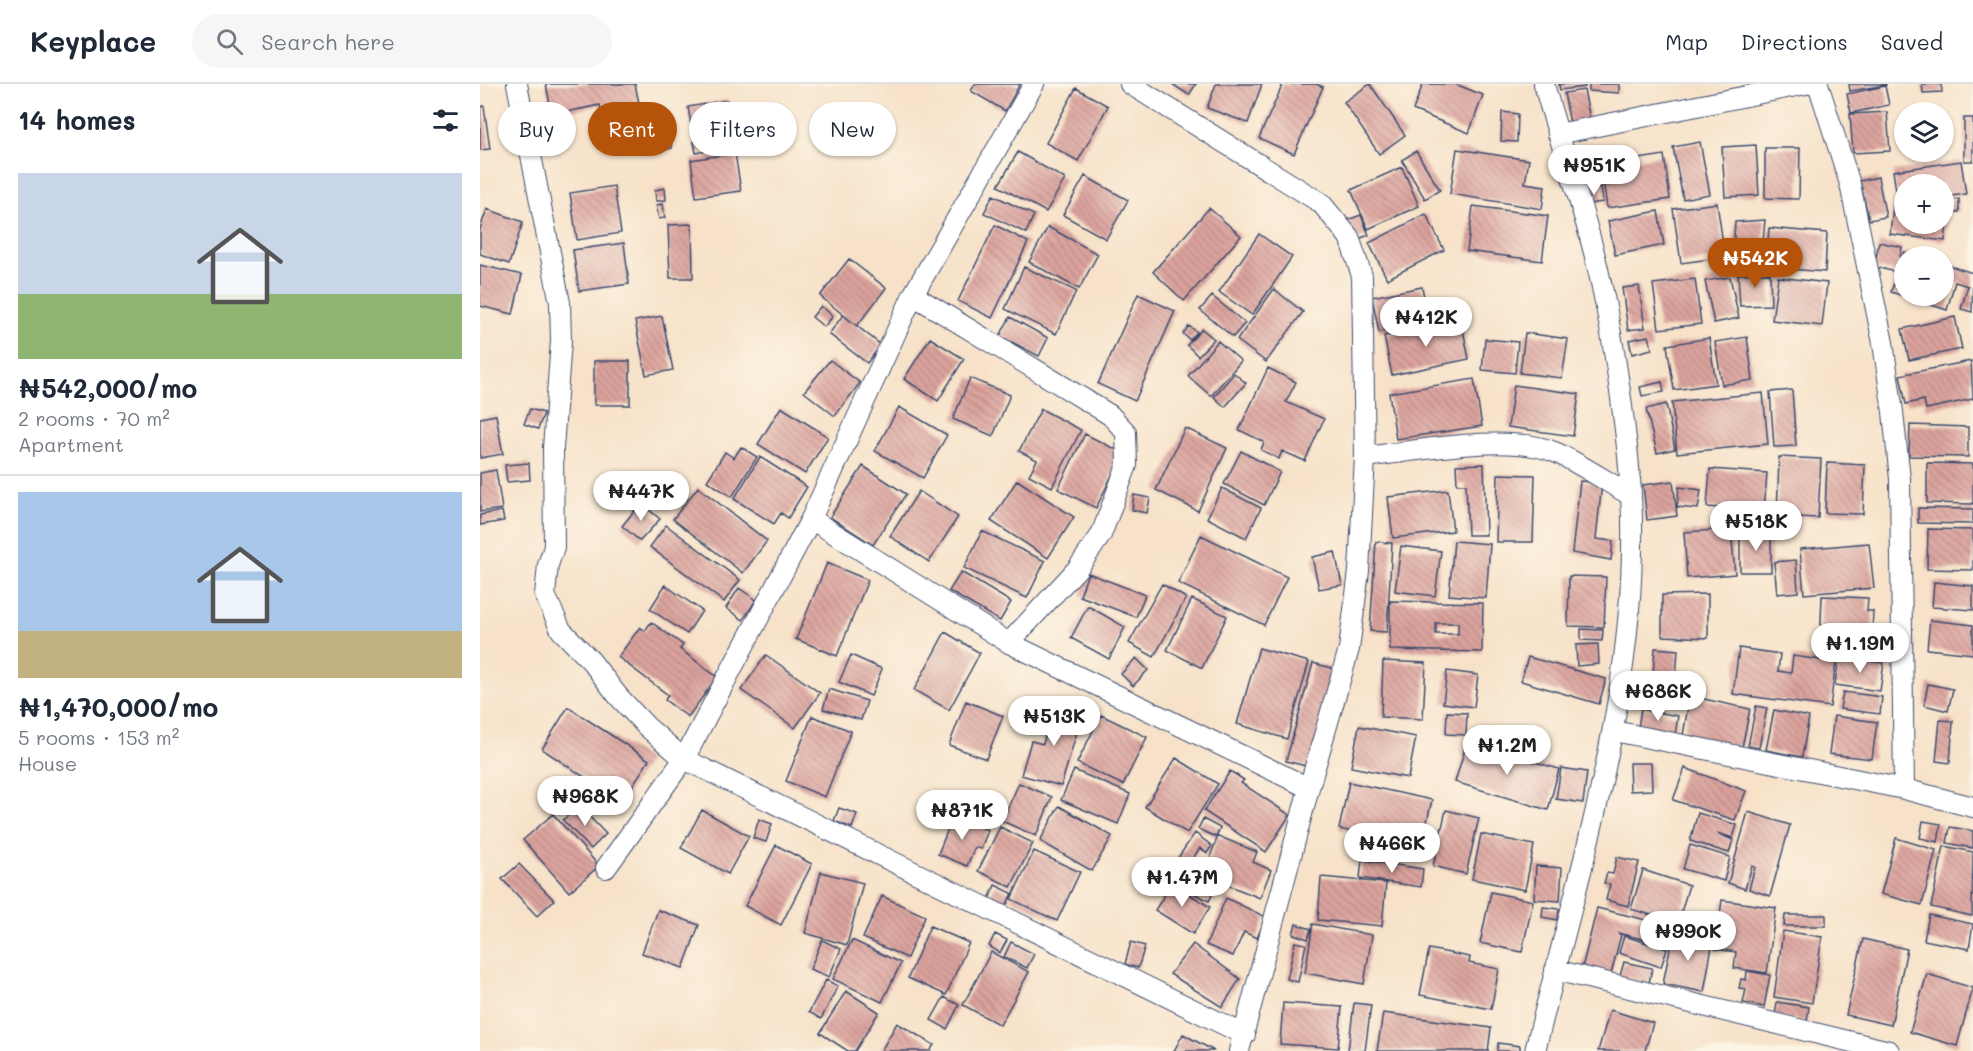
<!DOCTYPE html>
<html lang="en">
<head>
<meta charset="utf-8">
<style>
  body { margin:0; font-family:Mali,sans-serif; background:#f6f6f7; color:#1f2937; height:100vh; display:flex; flex-direction:column; font-size:22px; white-space:nowrap }
  * { box-sizing:border-box; margin:0 }
  p { font-size:20px; color:#747a83 }
  .icon { flex:none; width:33px; height:33px; fill:none; stroke:currentColor; stroke-width:2; stroke-linecap:round; stroke-linejoin:round }
  .map { position:relative; flex:1; overflow:hidden }
  .sheet { display:flex; flex-direction:column; background:#fff; width:480px }
  .sheet>* { flex:none }
  .banner { position:absolute; left:18px; top:18px; width:570px; height:54px; display:flex; gap:12px }
  .tools { position:absolute; left:1414px; top:18px; display:grid; gap:12px }
  .tools a { display:grid; place-items:center; width:60px; height:60px; border-radius:50%; background:#fff; box-shadow:0 2px 4px #0004; font-size:30px }
  .price { position:absolute; translate:-50% -51px; padding:0 14px; border-radius:21px; background:#fff; color:#222; font-size:20px; line-height:39px; filter:drop-shadow(0 2px 3px #0008) }
  .price::after { content:''; position:absolute; left:50%; top:36px; width:18px; height:14px; margin-left:-9px; background:inherit; clip-path:polygon(0 0,100% 0,50% 100%) }
  .price.active { background:#b45309; color:#fff }
  ul { padding:0; list-style:none }
  li { display:grid; align-content:center; gap:12px; height:318px; padding:0 18px }
  li+li { border-top:2px solid #e0e1e3 }
  li span { display:grid; place-items:center; height:186px; border-radius:0px; color:#555 }
  li>.icon { margin-inline-start:auto }
  span .icon { width:108px; height:108px; fill:#fffc; stroke-width:1 }
  li b { font-size:26px }
  h2 { display:flex; justify-content:space-between; align-items:center; height:72px; padding:0 18px; font-size:26px }
  .chip { padding:0 21px; border-radius:27px; background:#fff; box-shadow:0 2px 4px #0004; font-size:21px; line-height:54px }
  .chip.active { background:#b45309; color:#fff }
  header { display:flex; align-items:center; gap:36px; box-sizing:border-box; height:84px; padding:0 30px; background:#fff; border-bottom:2px solid #e0e1e3 }
  header strong { font-size:28px }
  nav { display:flex; gap:33px; margin-inline-start:auto; font-size:21px }
  .search { width:420px; height:54px; background:#f6f6f7; display:flex; align-items:center; gap:15px; box-sizing:border-box; padding:0 21px; border-radius:33px; color:#747a83; font-size:22px }
  main { display:flex; flex:1; min-height:0 }
  .map>svg:first-child { display:block }
  .building { fill:url(#building-back-hatch); fill-rule:evenodd }
  .lines { fill:none; stroke-linecap:round; stroke-linejoin:round }
  .minor-casing { stroke:#3c4a6e; stroke-width:22 }
  .minor { stroke:#fff; stroke-width:20 }
</style>
</head>
<body>
<header>
<strong>Keyplace</strong>
<div class="search"><svg class="icon" aria-label="search" viewBox="0 0 24 24"><circle cx="10" cy="10" r="6"/><path d="M15 15l6 6"/></svg>Search here</div>
<nav><a>Map</a><a>Directions</a><a>Saved</a></nav>
</header>
<main>
<section class="sheet">
<h2>14 homes<svg class="icon" aria-label="filters" viewBox="0 0 24 24"><path d="M4 7h16M4 17h16"/><circle cx="9" cy="7" r="2"/><circle cx="15" cy="17" r="2"/></svg></h2>
<ul>
<li><span style="background:linear-gradient(#c9d6e8 65%,#8fb573 0)"><svg class="icon" aria-label="home" viewBox="0 0 24 24"><path d="M3 11l9-7 9 7M6 9v11h12V9"/></svg></span><div><b>₦542,000/mo</b><p>2 rooms · 70 m²</p><p>Apartment</p></div></li>
<li><span style="background:linear-gradient(#a9c7e8 75%,#c2b280 0)"><svg class="icon" aria-label="home" viewBox="0 0 24 24"><path d="M3 11l9-7 9 7M6 9v11h12V9"/></svg></span><div><b>₦1,470,000/mo</b><p>5 rooms · 153 m²</p><p>House</p></div></li>
</ul>
</section>
<div class="map">
<svg width="1493" height="967" viewBox="0 0 1493 967">
  <defs>
    <pattern id="building-back-hatch" width="6" height="6" patternUnits="userSpaceOnUse" patternTransform="scale(1.5)"><rect width="6" height="6" fill="#dca39d"/><path d="M-1 5l2 2M0 0l6 6M5-1l2 2" fill="none" stroke="#b28583"/></pattern>
  </defs>
  <rect width="100%" height="100%" fill="#fcf5e5"/>
  <filter id="ink" filterUnits="userSpaceOnUse"><feTurbulence type="fractalNoise" baseFrequency=".0167" numOctaves="2"/><feDisplacementMap in="SourceGraphic" scale="12" xChannelSelector="R" yChannelSelector="G"/><feConvolveMatrix kernelMatrix="1 2 1 2 8 2 1 2 1" color-interpolation-filters="sRGB"/></filter>
  <filter id="wash" filterUnits="userSpaceOnUse"><feTurbulence type="fractalNoise" baseFrequency=".008" numOctaves="4" result="noise"/><feDisplacementMap in="SourceGraphic" scale="24" xChannelSelector="R" yChannelSelector="G"/><feGaussianBlur stdDeviation="1.35" result="paint"/><feColorMatrix in="noise" values="0 0 0 0 0 0 0 0 0 0 0 0 0 0 0 0 0 1.4 0 .05"/><feComposite in="paint" operator="in"/></filter>
  <g filter="url(#wash)">
    <rect width="100%" height="100%" fill="#f7e2c9"/>
    <g id="blocks">
      <path class="building" d="M66,0H155L161,29L123,37L120,21L72,31Z
        M495,0H540L525,27L491,7Z
        M692,0H716L709,11Z
        M736,0H782L768,39L727,24Z
        M803,0H836L843,3L814,70L779,54Z
        M890,0L925,51L899,70L864,18Z
        M943,0H975L1003,11L989,49L933,26Z
        M1079,0H1104L1105,3L1080,6Z
        M1109,0H1139V9L1109,7Z
        M1369,0H1406V1L1370,7Z
        M1442,0H1461L1462,8L1443,9Z
        M1405,2L1409,21L1371,29L1367,10Z
        M596,4L628,22L598,77L566,59Z
        M1104,6L1110,35L1090,39L1084,9Z
        M247,16L256,62L216,69L208,23Z
        M4,22L10,65L0,66V23Z
        M184,25L192,64L179,67L171,27Z
        M1022,28L1038,30L1037,58L1021,57Z
        M1407,28L1410,67L1373,69L1370,30Z
        M1484,34H1493V77H1484Z
        M1220,58L1230,110L1203,115L1193,63Z
        M1276,61L1279,111L1245,113L1242,63Z
        M1285,64H1320L1319,115L1285,114Z
        M977,65L1049,76L1045,99L1065,102L1062,125L970,110Z
        M936,67L960,106L945,115L922,76Z
        M538,68L585,95L566,128L518,102Z
        M255,69L261,107L216,113L211,76Z
        M1184,71L1190,115L1127,124L1121,81Z
        M1481,77L1486,110L1464,113V100H1425V106L1416,107L1413,87Z
        M922,83L939,122L888,145L871,106Z
        M605,92L648,116L626,155L583,131Z
        M1398,93L1406,133L1389,136L1380,97Z
        M134,102L141,149L97,156L90,109Z
        M1121,103L1123,118L1108,120L1106,105Z
        M185,104L186,116L176,117L175,106Z
        M513,111L554,131L546,149L504,129Z
        M1414,114L1425,115V140H1464V132L1468,133L1465,157L1410,150Z
        M1479,115V128H1470V116Z
        M1237,119L1245,173L1201,179L1193,125Z
        M183,120L185,134L179,135L176,121Z
        M993,122L1068,132L1062,177L987,167Z
        M729,124L761,152L704,217L673,188Z
        M7,125L43,138L29,180L0,170V145Z
        M1178,127L1184,161L1135,171L1128,137Z
        M946,130L964,166L907,195L889,159Z
        M881,131L889,151L873,157L865,137Z
        M1285,136L1281,179L1252,180L1255,138Z
        M212,140L213,194H190L188,141Z
        M515,141L548,158L512,234L478,217Z
        M568,143L618,170L599,205L549,178Z
        M1289,144L1347,149L1345,188L1286,183Z
        M779,150L812,173L772,231L739,208Z
        M1399,158L1422,163L1417,188L1394,183Z
        M144,159L149,200L99,207L93,166Z
        M1424,168L1438,172H1425V212H1464V180L1493,189L1492,228L1481,225L1488,202L1475,198L1467,226L1411,208Z
        M369,175L406,204L377,242L340,212Z
        M0,181L42,191L33,230L0,222Z
        M544,183L596,207L576,250L525,225Z
        M1290,189L1291,221L1260,222L1258,190Z
        M1250,193L1259,234L1234,239L1225,197Z
        M1298,193L1347,199L1342,242L1292,236Z
        M1215,195L1221,240L1179,245L1173,200Z
        M1159,202L1165,244L1148,246L1142,204Z
        M942,203L949,238L899,248L892,213Z
        M794,205L823,228L786,278L757,256Z
        M658,210L695,227L655,317L618,300Z
        M732,212L765,239L753,253L720,226Z
        M341,222L353,232L344,243L332,233Z
        M363,231L401,261L387,279L349,250Z
        M182,232L193,286L166,291L155,237Z
        M530,233L568,254L559,272L520,252Z
        M1475,233L1482,265L1429,276L1422,245Z
        M981,236L989,275L912,291L904,252Z
        M709,242L717,248L710,256L703,250Z
        M722,245L734,255L718,272L707,261Z
        M1045,249L1088,255L1082,294L1040,289Z
        M1169,252L1172,265L1152,270L1149,256Z
        M1267,253L1273,296L1242,301L1235,258Z
        M450,254L484,275L458,317L424,295Z
        M1229,254L1236,300L1194,306L1187,261Z
        M1005,255L1038,258L1035,289L1002,286Z
        M738,257L761,277L731,312L708,292Z
        M350,276L380,299L355,332L324,308Z
        M114,277H150V321H114Z
        M1491,277L1493,315L1446,325L1444,316L1426,320L1420,291Z
        M788,284L816,298L806,318L844,335L825,377L802,367L799,375L781,366L784,358L759,346Z
        M754,289L766,299L745,323L734,313Z
        M490,294L530,311L513,352L473,335Z
        M994,295L1002,342L916,355L909,309Z
        M1182,298L1184,308L1162,312L1160,303Z
        M1034,301L1099,310L1093,352L1028,343Z
        M1312,306L1316,362L1294,363L1290,308Z
        M1283,309L1288,360L1197,369L1192,318Z
        M1186,320L1195,365L1177,369L1166,325Z
        M301,323L348,353L325,390L278,360Z
        M419,323L467,351L443,394L395,367Z
        M50,325L64,329L58,345L44,340Z
        M561,325L601,346L572,403L549,391L557,376L539,367Z
        M16,331L23,370L0,374V334Z
        M1430,341L1488,343V373L1429,372Z
        M705,344L747,364L718,427L676,406Z
        M605,350L643,369L616,424L578,405Z
        M261,363L277,373L252,413L227,397L245,368L254,374Z
        M761,367L800,388L784,421L744,400Z
        M280,373L327,403L308,434L301,429L294,440L254,415Z
        M1299,373L1341,375L1338,434L1297,432Z
        M49,379L50,396L27,398L25,381Z
        M1347,379L1385,381L1383,430L1345,429Z
        M1447,379L1493,380V420L1447,419Z
        M1004,380L1006,451H988L986,400H977L976,381Z
        M383,382L426,410L393,461L350,433Z
        M1230,385L1287,389L1284,427L1227,423Z
        M16,386L22,425L0,428V389Z
        M1018,390L1055,391L1053,458H1016Z
        M537,396L594,433L568,474L511,437Z
        M1100,397L1122,399L1116,455L1133,457L1131,476L1092,469Z
        M1193,397L1197,432L1167,436L1163,401Z
        M218,403L287,457L263,489L193,435Z
        M1199,403L1221,406L1218,425L1197,423Z
        M742,404L781,424L766,454L727,434Z
        M968,406L973,447L913,454L908,413Z
        M439,407L478,433L449,478L410,452Z
        M654,411L670,414L667,429L652,426Z
        M161,419L180,435L160,457L142,442Z
        M1438,424L1493,425V440L1438,439Z
        M22,427L24,437L0,441V431Z
        M186,441L260,496L244,518L170,463Z
        M1251,445L1255,490L1207,494L1204,448Z
        M1448,445L1493,446V486L1447,485Z
        M502,447L565,477L547,514L484,484Z
        M1260,449H1291V488H1260Z
        M721,451L807,493L784,541L698,499Z
        M974,457L1010,460L1006,514L969,511Z
        M896,458L912,459L907,548L890,547Z
        M1389,459L1394,504L1324,510L1320,465Z
        M921,462L961,467L955,512L915,507Z
        M855,468L862,501L839,505L832,473Z
        M1316,476L1318,508L1297,510L1294,478Z
        M347,479L388,496L357,572L316,555Z
        M481,488L531,518L520,537L469,507Z
        M608,489L665,511L656,533L600,512Z
        M1089,492L1126,493L1124,543L1088,542Z
        M1454,498L1493,502V526L1452,523Z
        M682,500L706,514L674,573L649,559Z
        M185,501L222,527L207,550L170,525Z
        M259,504L276,516L263,536L246,524Z
        M1228,510V554L1182,552V511Z
        M1342,512L1388,514L1387,527H1393L1392,549L1386,548V564L1340,562Z
        M712,515L747,532L722,584L687,566Z
        M910,517L1003,519L1002,568L910,566ZM956,539H978V550H956Z
        M608,522L645,543L629,575L591,554Z
        M1450,536L1493,541V570L1447,565Z
        M171,538L203,561L200,565L237,593L208,633L185,616L188,611L138,573L160,543L165,547Z
        M1101,545L1123,546L1122,557L1101,556Z
        M465,548L500,569L469,626L434,606Z
        M1118,560L1119,580L1097,582L1096,561Z
        M779,564L829,578L807,655L757,640Z
        M1175,564L1198,566L1195,605L1172,603Z
        M1259,564L1300,570L1298,587L1311,589L1313,572L1356,578L1350,623L1253,610Z
        M286,571L340,609L315,644L261,606Z
        M371,571L402,585L391,612L359,598Z
        M1048,573L1126,595L1119,620L1041,597Z
        M1359,573L1404,579L1400,607L1355,601Z
        M656,574L668,586L653,602L641,590Z
        M903,577L946,579L943,635L901,633Z
        M833,579L856,585L830,683L806,677Z
        M967,587L998,591L994,623L963,619Z
        M1448,600L1473,605L1468,627L1444,621Z
        M349,605L387,617L381,636L343,625Z
        M1363,608L1402,613L1400,630L1360,625Z
        M1210,612L1270,625L1262,663L1203,651Z
        M486,617L523,632L506,675L469,661Z
        M574,619L603,627L581,702L541,691L551,657L563,660Z
        M1276,622L1287,624L1279,664L1268,662Z
        M88,623L169,676L142,718L62,665Z
        M1161,625L1198,632L1195,651L1158,644Z
        M1294,626L1329,633L1322,673L1286,666Z
        M967,628L987,629L986,651L966,650Z
        M621,631L667,653L643,701L597,679Z
        M332,632L371,647L345,713L306,697Z
        M1354,632L1397,638L1392,675L1349,670Z
        M1460,636L1473,637L1470,679L1456,677Z
        M879,642L936,653L928,694L871,683Z
        M987,658L1079,685L1068,726L975,698Z
        M696,674L738,700L707,749L665,723Z
        M1149,679H1171L1172,706L1150,707Z
        M1081,684L1107,688L1103,719L1076,715Z
        M1205,684L1266,707L1255,736L1193,716Z
        M594,686L650,710L638,740L581,716Z
        M750,687L764,696L761,699L810,731L786,768L724,727Z
        M869,698L952,716L941,763L859,745Z
        M539,699L572,713L556,752L522,737Z
        M99,722L126,750L111,765L83,736Z
        M579,722L632,752L612,787L560,757Z
        M359,724L377,730L372,744L354,737Z
        M222,726L269,752L248,790L201,764Z
        M966,726L999,734L986,790L953,782Z
        M1268,728L1310,741L1290,812L1269,805L1275,783L1272,782L1265,805L1248,799Z
        M1218,729L1257,741L1253,754L1237,749L1253,756L1249,769L1210,757Z
        M73,730L119,782L89,808L43,756Z
        M473,732L508,746L501,765L495,763L487,782L458,770Z
        M279,735L292,740L286,758L273,754Z
        M723,735L740,744L736,753L718,745Z
        M1443,737L1461,740L1458,758L1440,754Z
        M520,743L553,759L531,803L498,787Z
        M1470,743L1493,747V764L1467,759Z
        M715,749L732,762L727,769L720,764L707,783L697,775Z
        M1001,750L1054,761L1045,806L992,795Z
        M738,752L777,768L773,778L791,786L780,814L723,791Z
        M1416,754L1456,766L1442,821L1401,810Z
        M296,761L332,780L301,841L265,822Z
        M1210,761L1250,773L1244,797L1203,785Z
        M1464,762L1493,768L1492,832L1451,823Z
        M554,767L600,788L577,837L531,815Z
        M1137,773L1159,778L1148,822L1126,816L1130,800L1124,799L1127,789L1133,790Z
        M882,776L943,785L941,803L880,794Z
        M39,780L74,816L57,832L22,795Z
        M1056,782L1082,784L1080,817L1054,815Z
        M696,785L735,805L729,817L690,797Z
        M1163,786L1209,801L1198,839L1151,825Z
        M341,788L383,799L367,861L325,849Z
        M841,793L906,799L902,842L838,836Z
        M692,799L730,823L713,850L675,826Z
        M515,801L532,809L526,822L509,815Z
        M1011,808L1053,817L1042,868L1000,859Z
        M402,812L445,832L427,874L383,854Z
        M746,814L786,833L777,854L764,848L753,872L726,861Z
        M1242,816L1296,824L1287,889L1254,884L1256,868L1235,865Z
        M1063,823L1079,825L1078,836L1062,833Z
        M1117,824L1191,842L1186,861L1138,849L1141,851L1131,890L1102,884Z
        M178,826L219,841L203,884L162,869Z
        M1305,831H1346V842H1304Z
        M1449,831L1493,840L1489,865L1444,856Z
        M816,840L831,845L828,855L813,850Z
        M833,840L892,851L884,900L825,889Z
        M450,842L489,859L466,911L428,894Z
        M1303,847L1342,853L1332,919L1294,913Z
        M1193,849L1233,856L1224,908L1183,900Z
        M515,850L527,856L520,869L509,862Z
        M1144,852L1187,865L1181,883L1139,869Z
        M1383,855L1427,865L1411,941L1366,931Z
        M342,856L361,865L349,893L330,885Z
        M372,856L421,879L402,918L353,895Z
        M531,858L554,870L547,884L524,873Z
        M651,858L665,862L658,884L645,880Z
        M815,858L826,860L818,898L807,895Z
        M713,860L760,895L742,923L690,890Z
        M949,865L990,873L989,879L1019,885L1011,925L940,911Z
        M511,868L549,888L520,941L483,921Z
        M1144,878L1172,884L1169,899L1140,892Z
        M1267,887L1290,891L1284,923L1263,919L1266,905L1259,904L1261,895L1266,896Z
        M1447,890L1493,904L1477,962L1430,948Z
        M346,896L358,902L341,935L329,928Z
        M366,907L399,928L375,967H368L340,949Z
        M464,913L479,921L467,945L451,936Z
        M1297,918L1329,923L1327,937L1295,932Z
        M803,919L862,923L858,964L800,960Z
        M874,919L891,921L885,967H868Z
        M1130,926L1173,939L1165,967H1118Z
        M903,929L1011,944L1008,967H897Z
        M417,939L454,961L450,967H401Z
        M703,950L734,967H694Z
        M1018,959L1040,962V967H1017Z"/>
    </g>
  </g>
  <g filter="url(#ink)">
    <use href="#blocks" fill-opacity="0" stroke="#3c4a6e" stroke-width="1.5"/>
    <g class="lines">
      <g class="minor-casing">
        <path id="minor" d="M37,0L80,219L81,257L73,364L74,463L68,481L65,511L81,546L111,577L138,612L166,642L204,675L765,951
          M650,0L841,119L869,153L882,192L885,373L879,487L869,565L829,704L759,967
          M1338,0L1370,100L1403,259L1413,328L1420,395L1424,705
          M1078,50L1326,0
          M433,211L630,331L646,348L647,381L621,451L598,484L529,559
          M885,373C936,367 1031,348 1077,369C1102,381 1126,397 1150,411
          M331,435L529,559L829,704
          M1134,647L1424,705L1493,723
          M126,784L204,675L331,435L433,211L554,0
          M1075,886L1409,967
          M1055,967C1102,773 1170,575 1148,372C1141,308 1132,244 1117,181C1103,120 1080,61 1064,0"/>
      </g>
      <use href="#minor" class="minor"/>
    </g>
  </g>
</svg>
<div class="tools">
<a><svg class="icon" aria-label="layers" viewBox="0 0 24 24"><path d="M12 4l9 5-9 5-9-5zM3 14l9 5 9-5"/></svg></a>
<a>+</a>
<a>−</a>
</div>
<b class="price" style="left:1114px;top:112px">₦951K</b>
<b class="price active" style="left:1275px;top:205px">₦542K</b>
<b class="price" style="left:946px;top:264px">₦412K</b>
<b class="price" style="left:161px;top:438px">₦447K</b>
<b class="price" style="left:1276px;top:468px">₦518K</b>
<b class="price" style="left:1380px;top:590px">₦1.19M</b>
<b class="price" style="left:1178px;top:638px">₦686K</b>
<b class="price" style="left:574px;top:663px">₦513K</b>
<b class="price" style="left:1027px;top:692px">₦1.2M</b>
<b class="price" style="left:105px;top:743px">₦968K</b>
<b class="price" style="left:482px;top:757px">₦871K</b>
<b class="price" style="left:912px;top:790px">₦466K</b>
<b class="price" style="left:702px;top:824px">₦1.47M</b>
<b class="price" style="left:1208px;top:878px">₦990K</b>
<div class="banner">
<a class="chip">Buy</a>
<a class="chip active">Rent</a>
<a class="chip">Filters</a>
<a class="chip">New</a>
</div>
</div>
</main>
</body>
</html>
